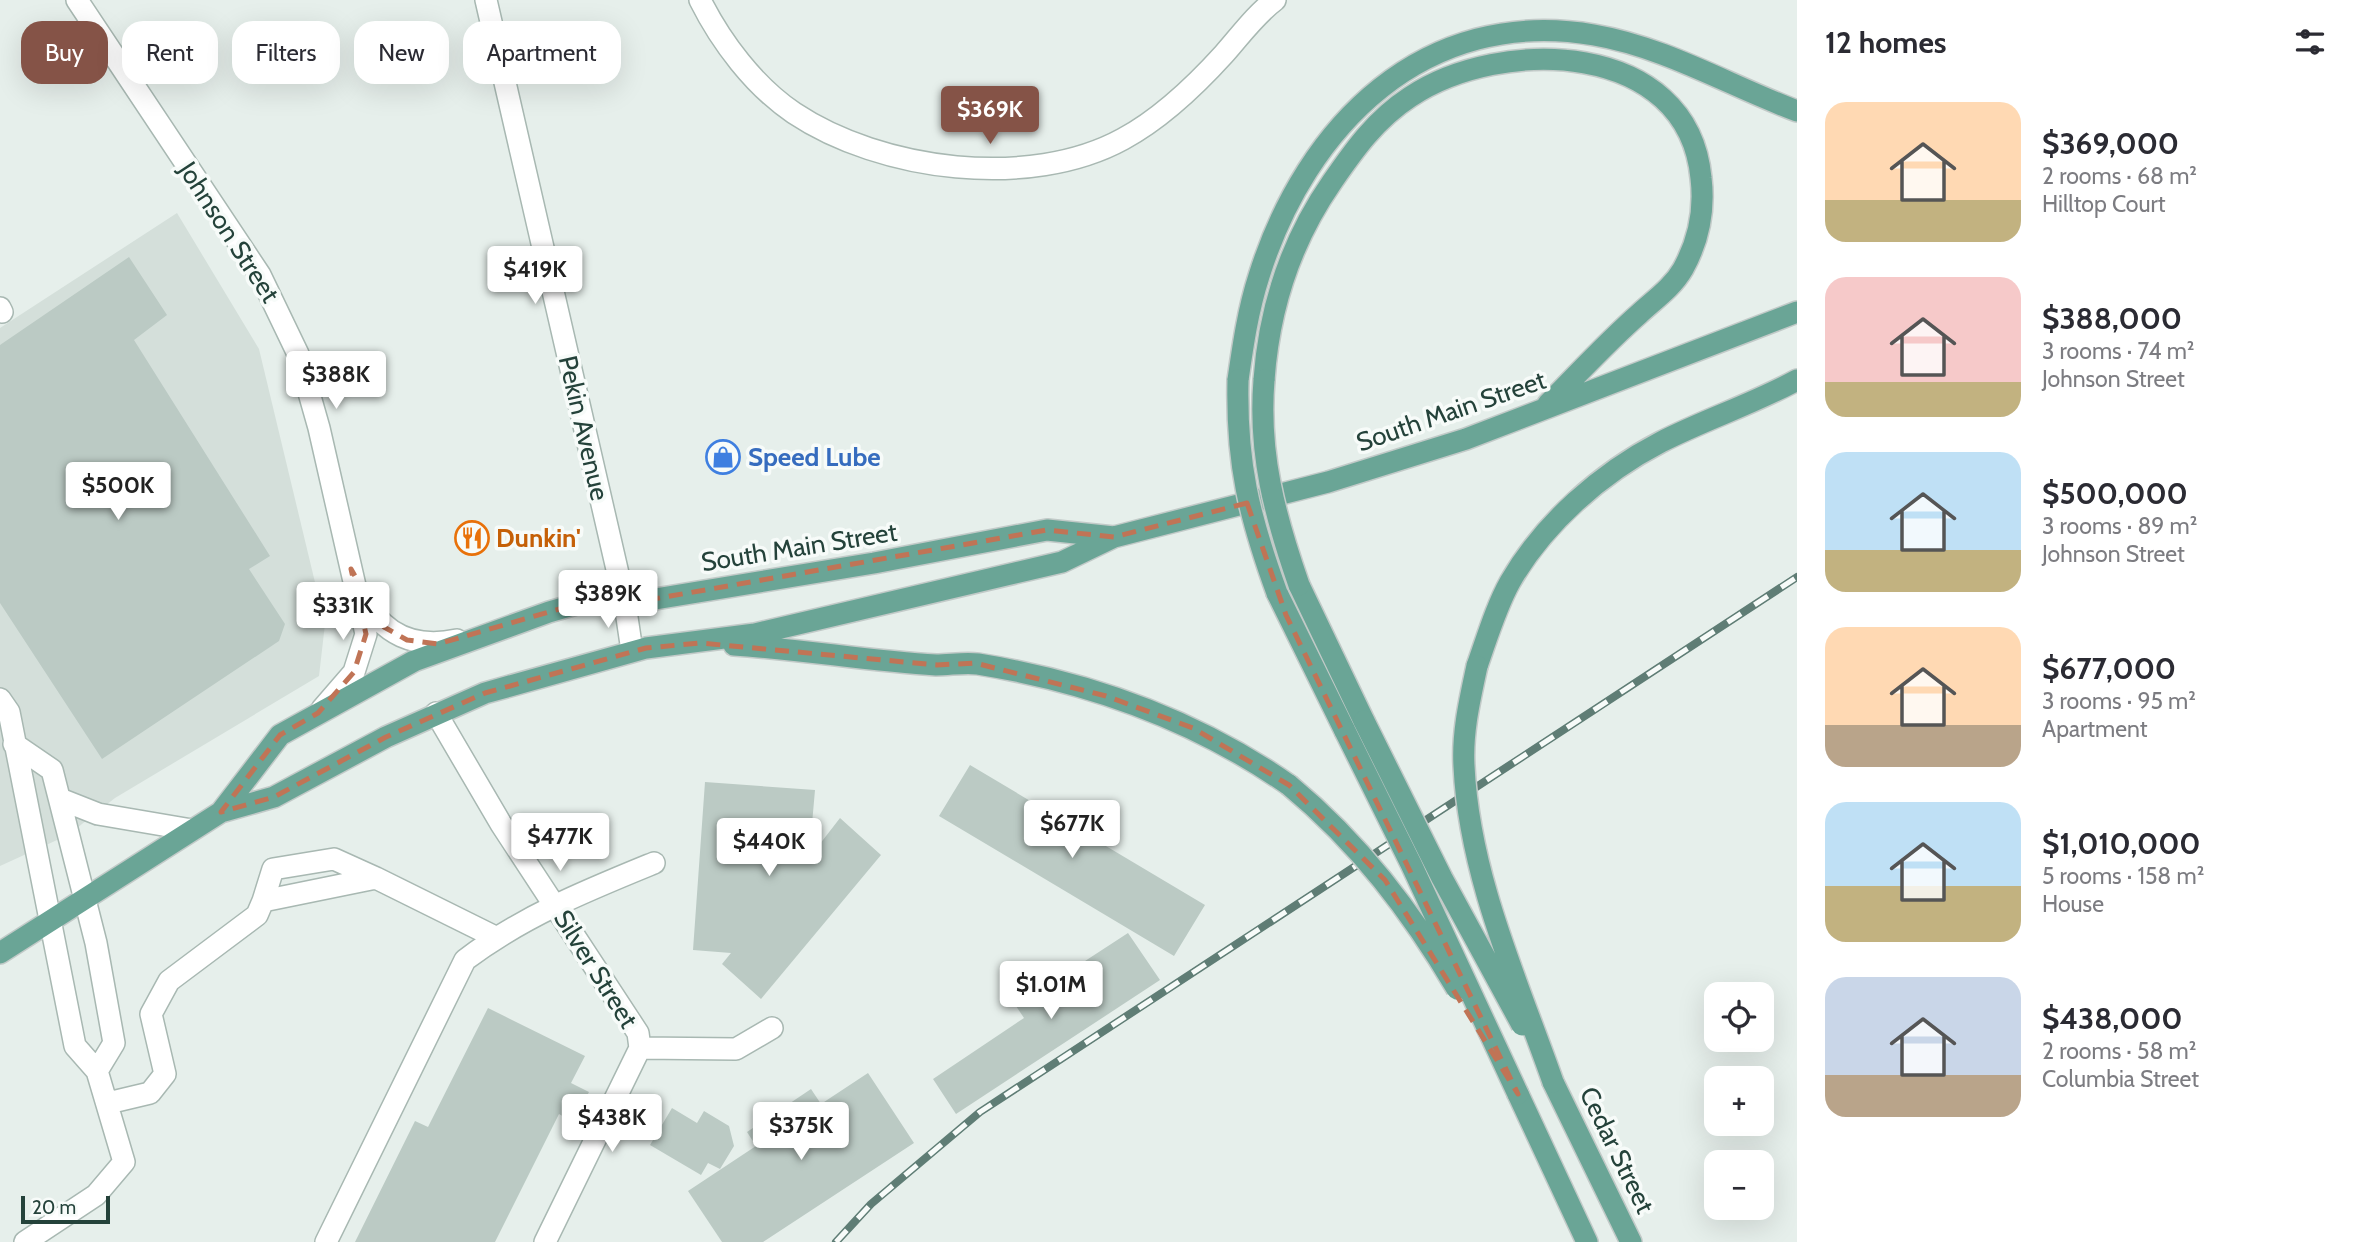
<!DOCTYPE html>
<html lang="en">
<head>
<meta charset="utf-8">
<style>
  body { margin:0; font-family:Cabin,sans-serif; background:#f2f2f3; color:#2b2b33; height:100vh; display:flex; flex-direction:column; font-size:26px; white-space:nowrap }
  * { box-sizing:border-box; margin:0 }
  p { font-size:23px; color:#7c7c81 }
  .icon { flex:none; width:38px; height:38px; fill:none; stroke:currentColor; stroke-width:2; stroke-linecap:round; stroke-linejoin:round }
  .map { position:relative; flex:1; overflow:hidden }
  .details { display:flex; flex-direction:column; background:#fff; width:560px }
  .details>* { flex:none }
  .banner { position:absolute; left:21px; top:21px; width:665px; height:63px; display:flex; gap:14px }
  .buttons { position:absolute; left:1704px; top:982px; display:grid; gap:14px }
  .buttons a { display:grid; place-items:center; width:70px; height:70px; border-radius:14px; background:#fff; box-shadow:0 7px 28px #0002; font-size:35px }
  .scale { position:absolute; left:21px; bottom:18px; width:89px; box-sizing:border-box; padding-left:7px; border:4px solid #24423a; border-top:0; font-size:19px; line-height:24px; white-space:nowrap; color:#24423a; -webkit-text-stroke:5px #f7fbf9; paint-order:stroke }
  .price { position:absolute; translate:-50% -60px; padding:0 16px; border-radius:7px; background:#fff; color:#222; font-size:23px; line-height:46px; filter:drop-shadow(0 2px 4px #0008) }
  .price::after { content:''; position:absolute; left:50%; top:42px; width:21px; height:16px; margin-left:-10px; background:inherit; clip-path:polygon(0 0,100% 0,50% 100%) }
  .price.on { background:#855347; color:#fff }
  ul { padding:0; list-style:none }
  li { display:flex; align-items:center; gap:21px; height:175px; padding:0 28px }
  li span { display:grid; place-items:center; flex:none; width:196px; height:140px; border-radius:21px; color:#555 }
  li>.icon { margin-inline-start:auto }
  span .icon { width:84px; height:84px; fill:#fffc; stroke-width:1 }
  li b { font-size:30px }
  h2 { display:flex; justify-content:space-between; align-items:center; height:84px; padding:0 28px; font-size:30px }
  .chip { padding:0 24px; border-radius:21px; background:#fff; box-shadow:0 7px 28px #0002; font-size:24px; line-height:63px }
  .chip.on { background:#855347; color:#fff }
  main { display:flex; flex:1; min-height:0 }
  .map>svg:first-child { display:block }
  .built { fill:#d4dfda }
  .building { fill:#bbcac4 }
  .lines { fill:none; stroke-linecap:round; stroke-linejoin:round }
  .minor-casing { stroke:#a8b8b2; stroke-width:24 }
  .major-casing { stroke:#c2cac8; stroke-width:24 }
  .minor { stroke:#fff; stroke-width:21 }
  .major { stroke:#6aa596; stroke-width:21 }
  .rail-casing { stroke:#5f7d75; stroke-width:8 }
  .rail { stroke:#f7fbf9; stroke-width:5; stroke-dasharray:16; stroke-linecap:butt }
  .major-bridge-casing { stroke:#c2cac8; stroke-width:24; stroke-linecap:butt }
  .major-bridge { stroke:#6aa596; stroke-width:21 }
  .marked { fill:none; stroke:#c07456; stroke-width:5; stroke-dasharray:14 9; stroke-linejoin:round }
  .labels { text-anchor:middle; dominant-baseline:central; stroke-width:7; stroke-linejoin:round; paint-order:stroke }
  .street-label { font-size:26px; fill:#24423a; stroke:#f7fbf9 }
  .shop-label { font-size:26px; font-weight:bold; fill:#366cbe; stroke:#f7fbf9; text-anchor:start }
  .food-label { font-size:26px; font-weight:bold; fill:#c56008; stroke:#f7fbf9; text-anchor:start }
</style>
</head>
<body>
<main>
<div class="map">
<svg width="1797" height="1242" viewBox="0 0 1797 1242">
  <rect width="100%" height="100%" fill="#e6efeb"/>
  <path class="built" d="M177,213L259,349L325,624L319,676L115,798L68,835L0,866V328Z"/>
  <path class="building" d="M129,257L167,315L134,340L270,556L249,569L285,624L279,641L102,759L0,603V345Z
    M970,765L1205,905L1174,956L939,816Z
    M705,782L815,790L809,858L840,818L881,855L761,999L722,964L731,953L693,950Z
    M1128,933L1160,980L956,1114L933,1079L1024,1018L1016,1006Z
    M488,1008L585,1056L571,1083L589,1092L573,1122L559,1114L495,1242H355L415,1121L428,1127Z
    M868,1073L914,1143L763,1242H722L688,1191L756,1146L747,1132L811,1089L821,1104Z
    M672,1108L697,1123L704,1111L729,1126L734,1146L720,1169L708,1163L701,1175L650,1145Z"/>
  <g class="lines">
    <g class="minor-casing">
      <path id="minor" d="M77,0L260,275L298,354L319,428L366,634L354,672L322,709
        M486,0L625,604L632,651
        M700,0C721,42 754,86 794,113C881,171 1030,190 1123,139C1162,118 1195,86 1224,54C1240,36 1255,15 1275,0
        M0,308L2,312
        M363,596C382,635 415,649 457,640
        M0,699L9,712L75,1046L97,1071L124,1162L96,1195L25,1242
        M436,713L501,824L638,1033L640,1048
        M14,744L52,770L96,943L114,1043L97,1071
        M60,799L98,814L192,830
        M263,901L273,869L334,859L376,878
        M640,1048L736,1049L772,1028
        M108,1103L150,1093L165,1074L151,1014L169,981L257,915L263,901L376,878L495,937
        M326,1242L465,960C523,916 588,890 654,863
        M545,1242L640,1048"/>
    </g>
    <g class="major-casing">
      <path id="major" d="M1238,380C1243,345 1248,310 1259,276C1306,125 1425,6 1594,35C1665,47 1730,86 1797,111
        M1264,380C1269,309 1291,241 1332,182C1354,150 1376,119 1410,97C1501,36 1688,40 1701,178C1705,211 1699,240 1683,269C1672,288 1654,300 1639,314C1607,342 1578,374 1548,404
        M1299,585L1364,721
        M1277,593L1345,731
        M734,645C801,649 868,661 936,665C950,665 965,662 978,664C1089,682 1197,721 1289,785
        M1477,666C1487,638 1496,607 1510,582C1544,523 1601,473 1661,442C1706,419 1753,404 1797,380
        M221,812L280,735L414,661L549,612L580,603L625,604L874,563L1047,530L1114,537
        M0,953L221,812L274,797L386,737L485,693L646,648L755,634L1062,562L1114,537L1328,482L1466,439L1797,312
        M1553,1082L1631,1242
        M1518,1094L1587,1242"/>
    </g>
    <use href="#minor" class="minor"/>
    <use href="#major" class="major"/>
    <g class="rail-casing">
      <path id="rail" d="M836,1242L871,1204L980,1112L1797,577"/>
    </g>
    <use href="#rail" class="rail"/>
    <g class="major-bridge-casing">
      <path id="major-bridge" d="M1238,380C1236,463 1249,516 1277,593
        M1264,380C1258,454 1275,516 1299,585
        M1477,666C1470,699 1462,732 1464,766C1469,875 1517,980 1553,1082
        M1364,721L1442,878L1522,1025
        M1345,731L1411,864L1518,1094
        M1289,785C1359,843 1411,911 1457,989"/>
    </g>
    <use href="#major-bridge" class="major-bridge"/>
  </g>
  <path class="marked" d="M1247,503L1286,615L1518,1094L1385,880L1289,785L1193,728L1106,696L975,663L937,665L700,643L646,648L485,693L386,737L274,797L221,812L280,735L318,713L354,672L366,634L351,569L384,627L407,640L438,644L580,603L625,604L1047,530L1114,537Z"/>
  <defs>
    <g id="shop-ring" transform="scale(1.75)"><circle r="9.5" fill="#f7fbf9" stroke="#3f7fe0" stroke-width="1.5"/><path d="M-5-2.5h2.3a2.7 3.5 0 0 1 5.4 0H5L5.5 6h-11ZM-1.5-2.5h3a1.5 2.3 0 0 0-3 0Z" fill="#3f7fe0"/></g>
    <g id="restaurant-ring" transform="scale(1.75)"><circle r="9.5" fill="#f7fbf9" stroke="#e8710a" stroke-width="1.5"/><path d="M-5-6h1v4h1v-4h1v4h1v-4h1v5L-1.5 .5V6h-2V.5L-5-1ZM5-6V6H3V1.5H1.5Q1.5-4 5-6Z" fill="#e8710a"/></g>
  </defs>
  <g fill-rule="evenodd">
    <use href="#shop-ring" x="723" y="457"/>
    <use href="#restaurant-ring" x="472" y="538"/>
  </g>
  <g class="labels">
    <g class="street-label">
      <text transform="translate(229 232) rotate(57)">Johnson Street</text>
      <text transform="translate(1451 411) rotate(-19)">South Main Street</text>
      <text transform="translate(584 428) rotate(77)">Pekin Avenue</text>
      <text transform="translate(799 547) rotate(-9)">South Main Street</text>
      <text transform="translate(596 969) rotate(58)">Silver Street</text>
      <text transform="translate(1617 1150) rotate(64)">Cedar Street</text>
    </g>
    <g class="shop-label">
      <text x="748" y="457">Speed Lube</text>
    </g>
    <g class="food-label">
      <text x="496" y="538">Dunkin'</text>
    </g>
  </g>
</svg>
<div class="buttons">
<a><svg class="icon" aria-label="locate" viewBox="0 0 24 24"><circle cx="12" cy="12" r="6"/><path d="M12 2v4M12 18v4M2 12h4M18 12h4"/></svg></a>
<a>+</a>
<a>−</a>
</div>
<div class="scale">20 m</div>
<b class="price on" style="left:990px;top:146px">$369K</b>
<b class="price" style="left:535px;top:306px">$419K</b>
<b class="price" style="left:336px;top:411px">$388K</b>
<b class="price" style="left:118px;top:522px">$500K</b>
<b class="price" style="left:608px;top:630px">$389K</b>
<b class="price" style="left:343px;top:642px">$331K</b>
<b class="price" style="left:1072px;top:860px">$677K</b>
<b class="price" style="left:560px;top:873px">$477K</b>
<b class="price" style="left:769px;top:878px">$440K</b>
<b class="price" style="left:1051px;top:1021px">$1.01M</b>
<b class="price" style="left:612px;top:1154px">$438K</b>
<b class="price" style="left:801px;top:1162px">$375K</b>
<div class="banner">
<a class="chip on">Buy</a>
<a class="chip">Rent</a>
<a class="chip">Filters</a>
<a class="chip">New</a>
<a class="chip">Apartment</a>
</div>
</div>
<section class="details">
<h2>12 homes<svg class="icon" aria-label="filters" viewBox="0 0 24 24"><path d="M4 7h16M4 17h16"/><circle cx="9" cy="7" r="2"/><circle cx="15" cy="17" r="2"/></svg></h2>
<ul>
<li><span style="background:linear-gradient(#ffd9b3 70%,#c2b280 0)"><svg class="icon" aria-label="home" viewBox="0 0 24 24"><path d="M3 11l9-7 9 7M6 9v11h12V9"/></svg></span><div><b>$369,000</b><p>2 rooms · 68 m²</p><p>Hilltop Court</p></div></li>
<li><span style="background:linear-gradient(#f6c9c9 75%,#c2b280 0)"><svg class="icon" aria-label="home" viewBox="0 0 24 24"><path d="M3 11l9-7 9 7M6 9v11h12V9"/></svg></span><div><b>$388,000</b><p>3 rooms · 74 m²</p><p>Johnson Street</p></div></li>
<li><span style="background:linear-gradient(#bfe0f5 70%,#c2b280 0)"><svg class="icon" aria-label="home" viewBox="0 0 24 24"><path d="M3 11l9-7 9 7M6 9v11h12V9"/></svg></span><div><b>$500,000</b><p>3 rooms · 89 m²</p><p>Johnson Street</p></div></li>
<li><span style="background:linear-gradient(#ffd9b3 70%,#b9a48a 0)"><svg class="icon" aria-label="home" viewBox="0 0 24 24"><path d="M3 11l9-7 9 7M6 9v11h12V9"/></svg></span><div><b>$677,000</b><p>3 rooms · 95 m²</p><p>Apartment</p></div></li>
<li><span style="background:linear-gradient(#bfe0f5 60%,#c2b280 0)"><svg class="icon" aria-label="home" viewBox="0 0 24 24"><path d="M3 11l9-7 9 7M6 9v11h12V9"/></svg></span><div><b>$1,010,000</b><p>5 rooms · 158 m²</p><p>House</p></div></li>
<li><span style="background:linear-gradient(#c9d6e8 70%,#b9a48a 0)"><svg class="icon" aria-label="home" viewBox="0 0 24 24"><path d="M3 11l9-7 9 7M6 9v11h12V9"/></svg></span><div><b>$438,000</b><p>2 rooms · 58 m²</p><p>Columbia Street</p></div></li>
</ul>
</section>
</main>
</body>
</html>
